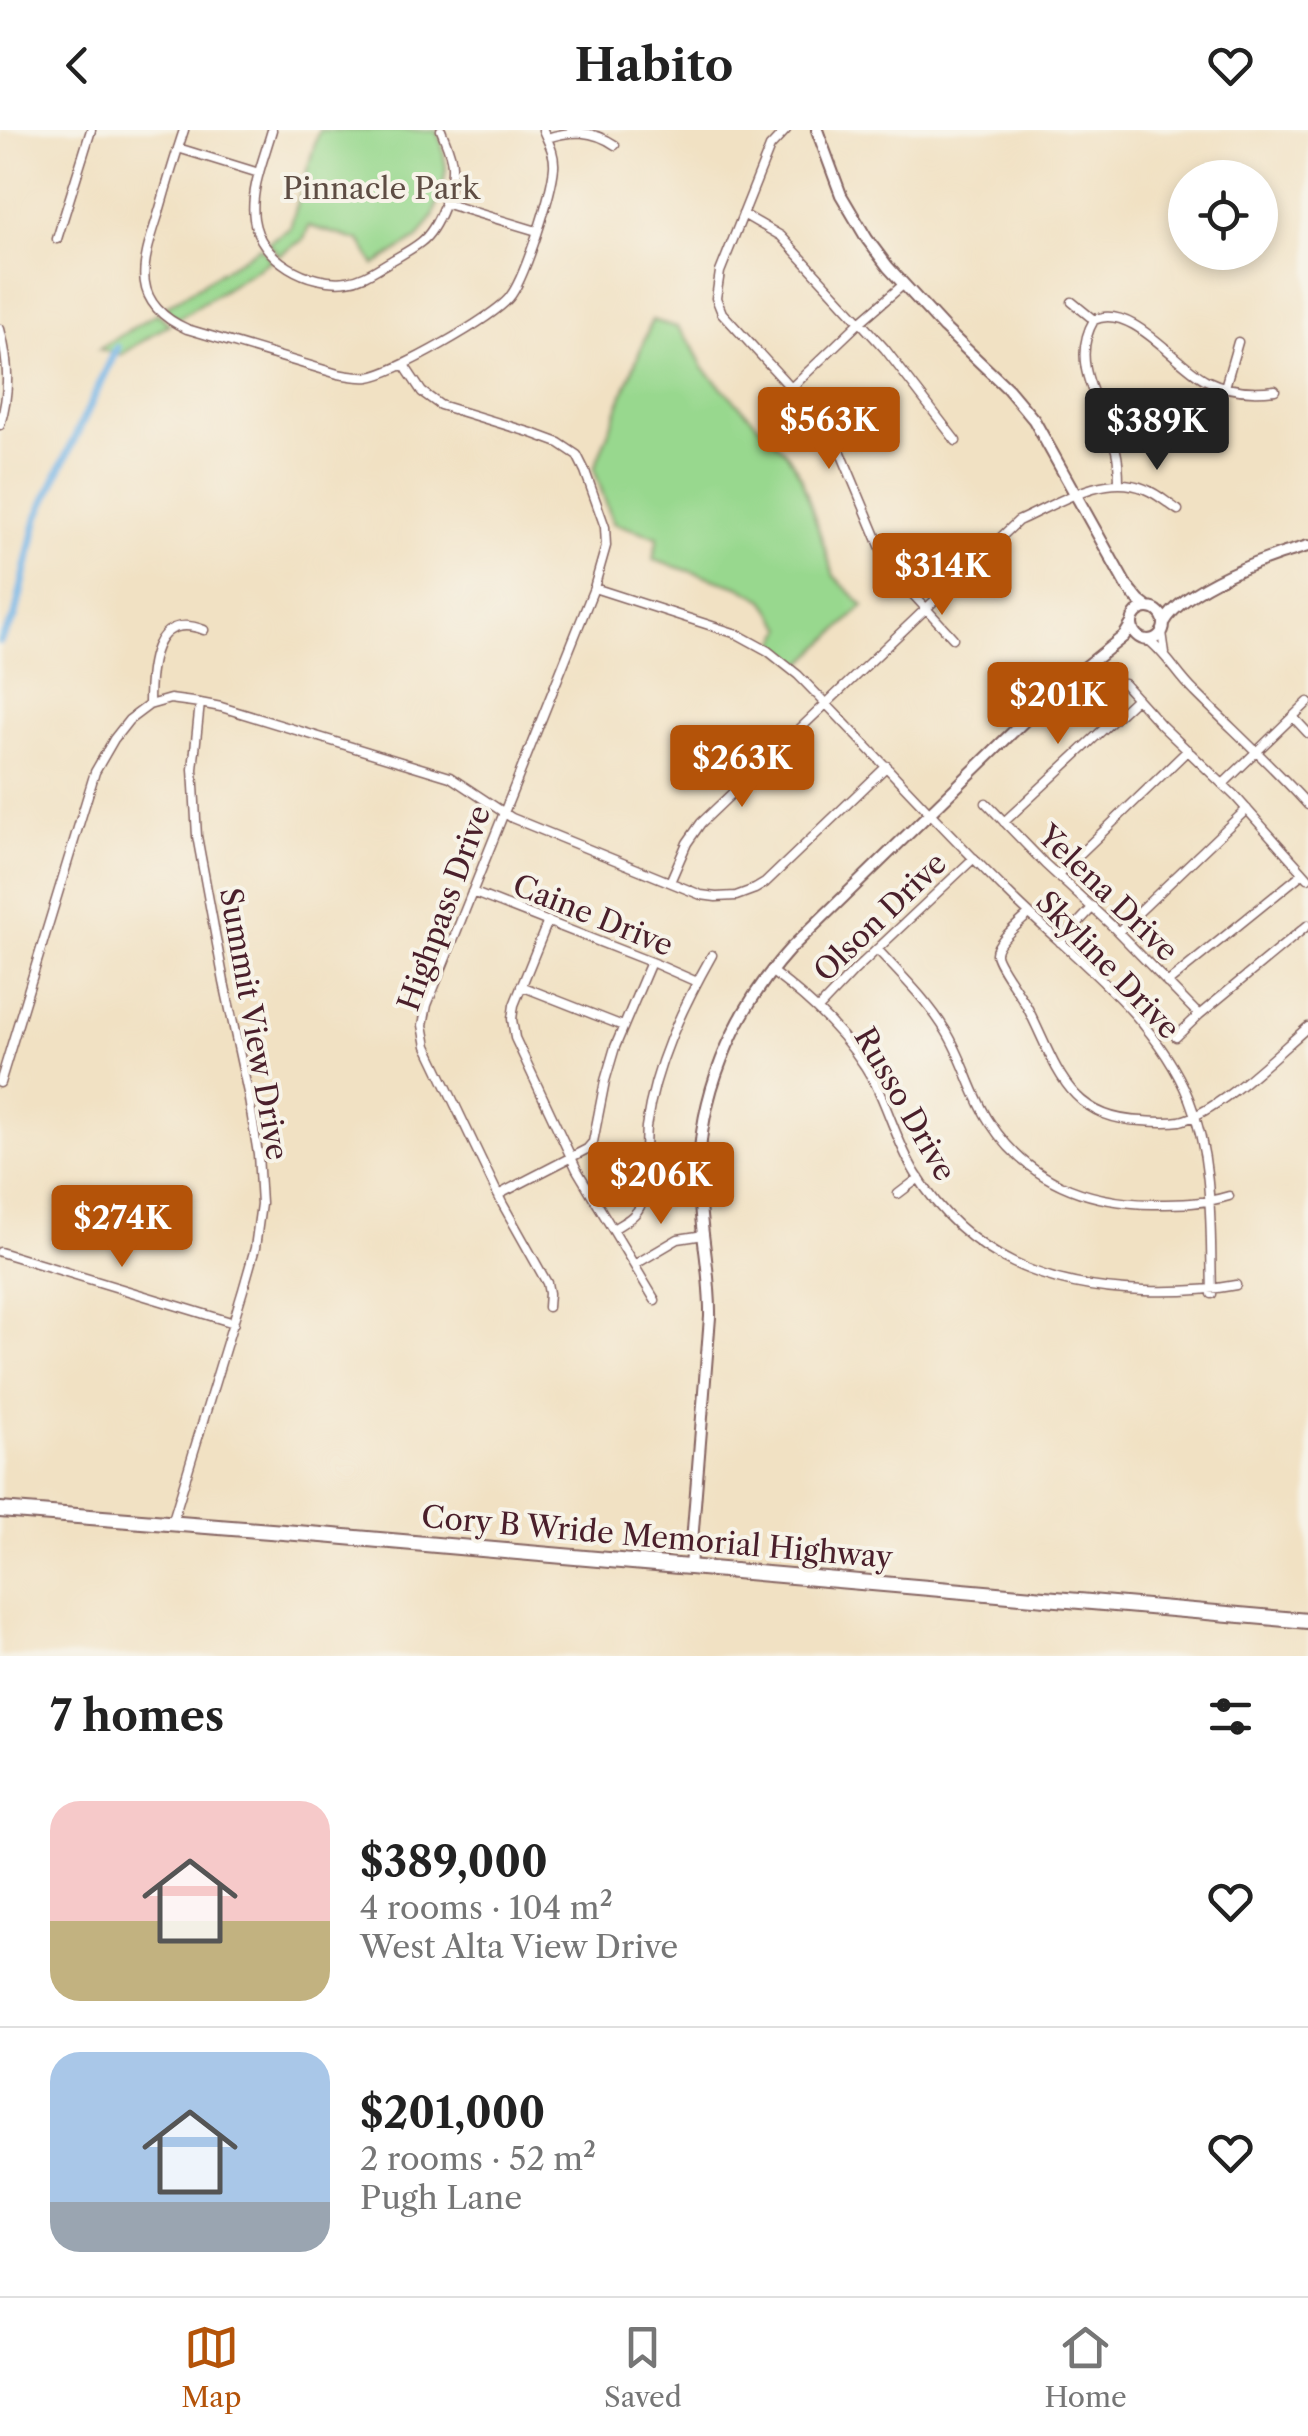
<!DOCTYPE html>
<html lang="en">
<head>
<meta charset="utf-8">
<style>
  body { margin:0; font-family:"Libre Caslon Text",serif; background:#f6f6f6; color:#222; height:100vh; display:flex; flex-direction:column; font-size:38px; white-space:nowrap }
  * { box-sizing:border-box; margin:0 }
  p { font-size:32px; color:#767676 }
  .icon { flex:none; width:55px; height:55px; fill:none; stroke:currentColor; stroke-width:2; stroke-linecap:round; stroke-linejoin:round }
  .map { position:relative; height:1526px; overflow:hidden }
  .drawer { display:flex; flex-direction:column; background:#fff; flex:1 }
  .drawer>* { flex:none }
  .fabs { position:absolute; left:1168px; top:30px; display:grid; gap:20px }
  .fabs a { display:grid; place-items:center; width:110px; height:110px; border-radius:50%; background:#fff; box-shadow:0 5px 15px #0003; font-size:50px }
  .price { position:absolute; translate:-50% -85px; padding:0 22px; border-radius:10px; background:#b45309; color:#fff; font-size:32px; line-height:65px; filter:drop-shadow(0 2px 5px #0008) }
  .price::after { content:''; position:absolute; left:50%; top:60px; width:30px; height:22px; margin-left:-15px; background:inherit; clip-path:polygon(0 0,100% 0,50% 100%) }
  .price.on { background:#222; color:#fff }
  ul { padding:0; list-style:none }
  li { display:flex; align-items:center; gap:30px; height:250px; padding:0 50px }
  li+li { border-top:2px solid #e0e0e0 }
  li span { display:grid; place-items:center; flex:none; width:280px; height:200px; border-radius:30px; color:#555 }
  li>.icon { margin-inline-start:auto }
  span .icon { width:120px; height:120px; fill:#fffc; stroke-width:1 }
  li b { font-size:42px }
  h2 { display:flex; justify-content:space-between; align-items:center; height:120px; padding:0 50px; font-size:42px }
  header { display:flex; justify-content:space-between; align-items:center; height:130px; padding:0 50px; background:#fff; font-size:45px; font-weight:800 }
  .dock { display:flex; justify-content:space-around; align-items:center; height:140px; border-top:2px solid #e0e0e0; background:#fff; font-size:28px; color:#767676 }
  .dock a { display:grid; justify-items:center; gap:5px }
  .dock .on { color:#b45309 }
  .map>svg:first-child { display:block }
  .green { fill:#98d88e; stroke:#717c5c; stroke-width:2.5 }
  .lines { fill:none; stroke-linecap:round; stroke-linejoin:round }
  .canal { stroke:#71b3e6; stroke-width:8 }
  .street-casing { stroke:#846360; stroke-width:11 }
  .secondary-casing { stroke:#846360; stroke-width:14 }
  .highway-casing { stroke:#846360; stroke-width:18 }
  .street { stroke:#fff; stroke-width:8 }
  .secondary { stroke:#fff; stroke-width:10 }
  .highway { stroke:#fff; stroke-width:14 }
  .labels { text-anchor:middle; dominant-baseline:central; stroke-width:8; stroke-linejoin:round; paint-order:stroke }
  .park-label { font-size:30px; fill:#5e4d44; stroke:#f7f3e8 }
  .street-label { font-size:30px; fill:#4a1f2b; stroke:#f7f3e8 }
</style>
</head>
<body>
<header><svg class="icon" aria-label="back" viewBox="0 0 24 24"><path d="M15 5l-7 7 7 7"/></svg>Habito<svg class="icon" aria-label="heart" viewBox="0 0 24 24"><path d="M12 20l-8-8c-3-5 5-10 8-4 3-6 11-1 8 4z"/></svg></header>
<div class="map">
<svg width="1308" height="1526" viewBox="0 0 1308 1526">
  <rect width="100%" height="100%" fill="#f7f3e8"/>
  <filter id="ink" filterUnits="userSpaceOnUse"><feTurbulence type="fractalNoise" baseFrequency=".01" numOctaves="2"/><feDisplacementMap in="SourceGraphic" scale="20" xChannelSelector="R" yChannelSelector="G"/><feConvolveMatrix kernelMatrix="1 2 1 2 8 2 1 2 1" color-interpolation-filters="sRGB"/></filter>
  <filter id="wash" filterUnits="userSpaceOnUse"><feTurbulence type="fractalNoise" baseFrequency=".0048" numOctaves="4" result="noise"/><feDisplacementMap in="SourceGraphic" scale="40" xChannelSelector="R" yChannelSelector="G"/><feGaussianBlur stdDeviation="2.25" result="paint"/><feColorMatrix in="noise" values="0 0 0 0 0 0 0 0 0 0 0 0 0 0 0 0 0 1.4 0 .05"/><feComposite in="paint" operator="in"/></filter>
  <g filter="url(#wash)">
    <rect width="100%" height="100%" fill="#f1e1c3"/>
    <path class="green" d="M319,0H436L442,14L446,38L444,51L433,87L418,108L375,135L360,111L309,96L304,109L279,125L268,112L290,98Z
      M260,117L271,130L177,189L164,178Z
      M157,183L169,194L121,225L99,219Z
      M652,190L677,197L691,214L704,239L788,325L801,347L834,446L864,476L801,535L775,516L784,498L764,470L738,456L653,430L658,407L613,393L594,339Z"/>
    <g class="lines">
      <path class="canal" d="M0,511L15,487L38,386L117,218"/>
    </g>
  </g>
  <g filter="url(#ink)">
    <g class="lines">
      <g class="street-casing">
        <path id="street" d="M184,0C175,27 167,54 159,82C143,132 127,172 187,199L338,244C349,246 359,248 369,247C396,243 492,188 509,168C525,149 552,62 554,37C555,23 548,12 543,0
          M272,0C264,28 250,60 254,89C260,130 309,156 347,151C363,149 375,140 389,132C399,126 411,120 421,112C438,99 453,58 452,36C452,24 445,11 441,0
          M786,0L770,17L720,142L716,168L722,183L791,258L839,318L886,430L909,460L953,508
          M547,8C571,0 593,0 615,15
          M178,18L259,43
          M444,73L537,101
          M743,84L781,106L885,219L956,311
          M57,109L91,0
          M1072,172L1094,190
          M1094,190C1131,172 1177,236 1206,250C1228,261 1252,263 1275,260
          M1094,190C1067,236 1105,278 1116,321C1119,332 1119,343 1119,354
          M0,199C9,233 10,261 0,295
          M404,235L422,262L440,275L532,303L559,313L577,325L585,341L605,397L606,416L594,458L427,875L423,895L427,916L502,1073L547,1153L549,1163L548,1177
          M1225,257L1238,212
          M791,258L860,192L904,154
          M594,458L737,504L768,521L798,545C869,617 937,693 1009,764C1072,827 1154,883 1189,969C1214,1031 1210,1098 1212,1164
          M1162,502L1165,523
          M1147,509C1166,523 1178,546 1195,562C1233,600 1272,635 1308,675
          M1124,554L1161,595L1235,666L1308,748
          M149,575C149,539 152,480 204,500
          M1293,587L1308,603
          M1223,654L1308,572
          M986,673L1045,734L1111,795L1199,885
          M1004,692L1137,568
          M1058,745L1188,620
          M670,752L687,713L701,693L1018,391C1055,375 1104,341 1145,359C1158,364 1167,373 1178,380
          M472,762L656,834L697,852
          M1029,784C1021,792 995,812 996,824C997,834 1021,865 1027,877C1056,932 1065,989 1142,991C1154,992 1167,993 1180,991C1219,982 1276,924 1308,897
          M548,791L514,875L512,889L515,908L577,1040L655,1170
          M1118,802L1247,679
          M1060,812L1093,777
          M877,819C901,845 927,870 946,901C964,930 971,963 989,991C1027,1051 1085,1073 1153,1074C1180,1074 1203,1074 1229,1066
          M771,841C812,872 850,907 875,953C890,983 898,1015 916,1044C968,1128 1048,1158 1144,1161C1175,1162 1205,1161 1236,1155
          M1167,853L1303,743
          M521,856L623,896
          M818,879L855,840L974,728
          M1176,907L1199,885L1308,795
          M0,953L95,642L114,609L129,590L149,575L170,569L200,573L221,577L450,647L512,688L701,765L716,767L736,766L755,759L765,753L887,636
          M898,1064L919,1048
          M498,1065L587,1019L593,1012L605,951L615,917L651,832
          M613,1099C624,1092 636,1087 641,1074C647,1059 644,1017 646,997C655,935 681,880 712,825
          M0,1122L234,1193
          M634,1135L678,1109L704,1105
          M172,1393L243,1160L255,1118L261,1074L258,1024L248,963L224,852L197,706L193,639L200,573"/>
      </g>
      <g class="secondary-casing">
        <path id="secondary" d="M817,0L841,65L867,109L888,137L944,198L1008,259L1034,290L1126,455L1139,471L1148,478
          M1132 494a16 16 0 1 1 32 0a16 16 0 1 1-32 0Z
          M1164,493C1185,456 1268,427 1308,416
          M690,1437L710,1187C711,1143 700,1101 699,1057C696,970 732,883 790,819L1052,564L1124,506L1132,493"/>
      </g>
      <g class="highway-casing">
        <path id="highway" d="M0,1380L322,1405L1308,1491"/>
      </g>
      <use href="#street" class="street"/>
      <use href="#secondary" class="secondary"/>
      <use href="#highway" class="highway"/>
    </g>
  </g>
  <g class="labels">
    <g class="park-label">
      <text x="381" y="58">Pinnacle Park</text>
    </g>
    <g class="street-label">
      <text transform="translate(1108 763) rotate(44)">Yelena Drive</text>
      <text transform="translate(444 778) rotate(-70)">Highpass Drive</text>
      <text transform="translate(593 785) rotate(22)">Caine Drive</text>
      <text transform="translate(880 787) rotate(-44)">Olson Drive</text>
      <text transform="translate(1108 835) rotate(46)">Skyline Drive</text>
      <text transform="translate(254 894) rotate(80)">Summit View Drive</text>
      <text transform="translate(905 974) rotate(60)">Russo Drive</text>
      <text transform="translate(657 1407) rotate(5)">Cory B Wride Memorial Highway</text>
    </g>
  </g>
</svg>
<div class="fabs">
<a><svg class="icon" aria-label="locate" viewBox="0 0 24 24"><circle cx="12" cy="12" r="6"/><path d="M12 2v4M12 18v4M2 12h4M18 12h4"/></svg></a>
</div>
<b class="price" style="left:829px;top:342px">$563K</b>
<b class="price on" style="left:1157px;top:343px">$389K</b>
<b class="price" style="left:942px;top:488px">$314K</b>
<b class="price" style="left:1058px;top:617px">$201K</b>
<b class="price" style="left:742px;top:680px">$263K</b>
<b class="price" style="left:661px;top:1097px">$206K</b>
<b class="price" style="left:122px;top:1140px">$274K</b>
</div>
<section class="drawer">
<h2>7 homes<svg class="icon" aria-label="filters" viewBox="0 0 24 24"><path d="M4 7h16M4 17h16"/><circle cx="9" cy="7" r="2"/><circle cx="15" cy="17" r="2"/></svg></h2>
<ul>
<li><span style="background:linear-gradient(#f6c9c9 60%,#c2b280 0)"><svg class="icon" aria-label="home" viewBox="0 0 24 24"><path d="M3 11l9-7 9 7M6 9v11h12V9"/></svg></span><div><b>$389,000</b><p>4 rooms · 104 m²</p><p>West Alta View Drive</p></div><svg class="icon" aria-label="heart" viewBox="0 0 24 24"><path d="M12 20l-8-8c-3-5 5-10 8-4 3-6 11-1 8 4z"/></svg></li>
<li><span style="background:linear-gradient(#a9c7e8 75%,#9aa5b1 0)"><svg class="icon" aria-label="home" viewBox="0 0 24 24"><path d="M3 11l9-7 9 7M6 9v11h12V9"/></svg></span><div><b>$201,000</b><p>2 rooms · 52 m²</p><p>Pugh Lane</p></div><svg class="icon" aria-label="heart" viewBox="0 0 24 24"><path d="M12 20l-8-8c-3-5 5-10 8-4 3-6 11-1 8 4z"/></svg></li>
</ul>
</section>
<nav class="dock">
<a class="on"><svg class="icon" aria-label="map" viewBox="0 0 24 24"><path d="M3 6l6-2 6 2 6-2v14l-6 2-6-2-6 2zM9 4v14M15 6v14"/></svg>Map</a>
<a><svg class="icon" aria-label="saved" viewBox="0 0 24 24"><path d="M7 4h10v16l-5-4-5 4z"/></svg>Saved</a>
<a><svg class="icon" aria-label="home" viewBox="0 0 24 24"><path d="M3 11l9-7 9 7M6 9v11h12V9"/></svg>Home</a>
</nav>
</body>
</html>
